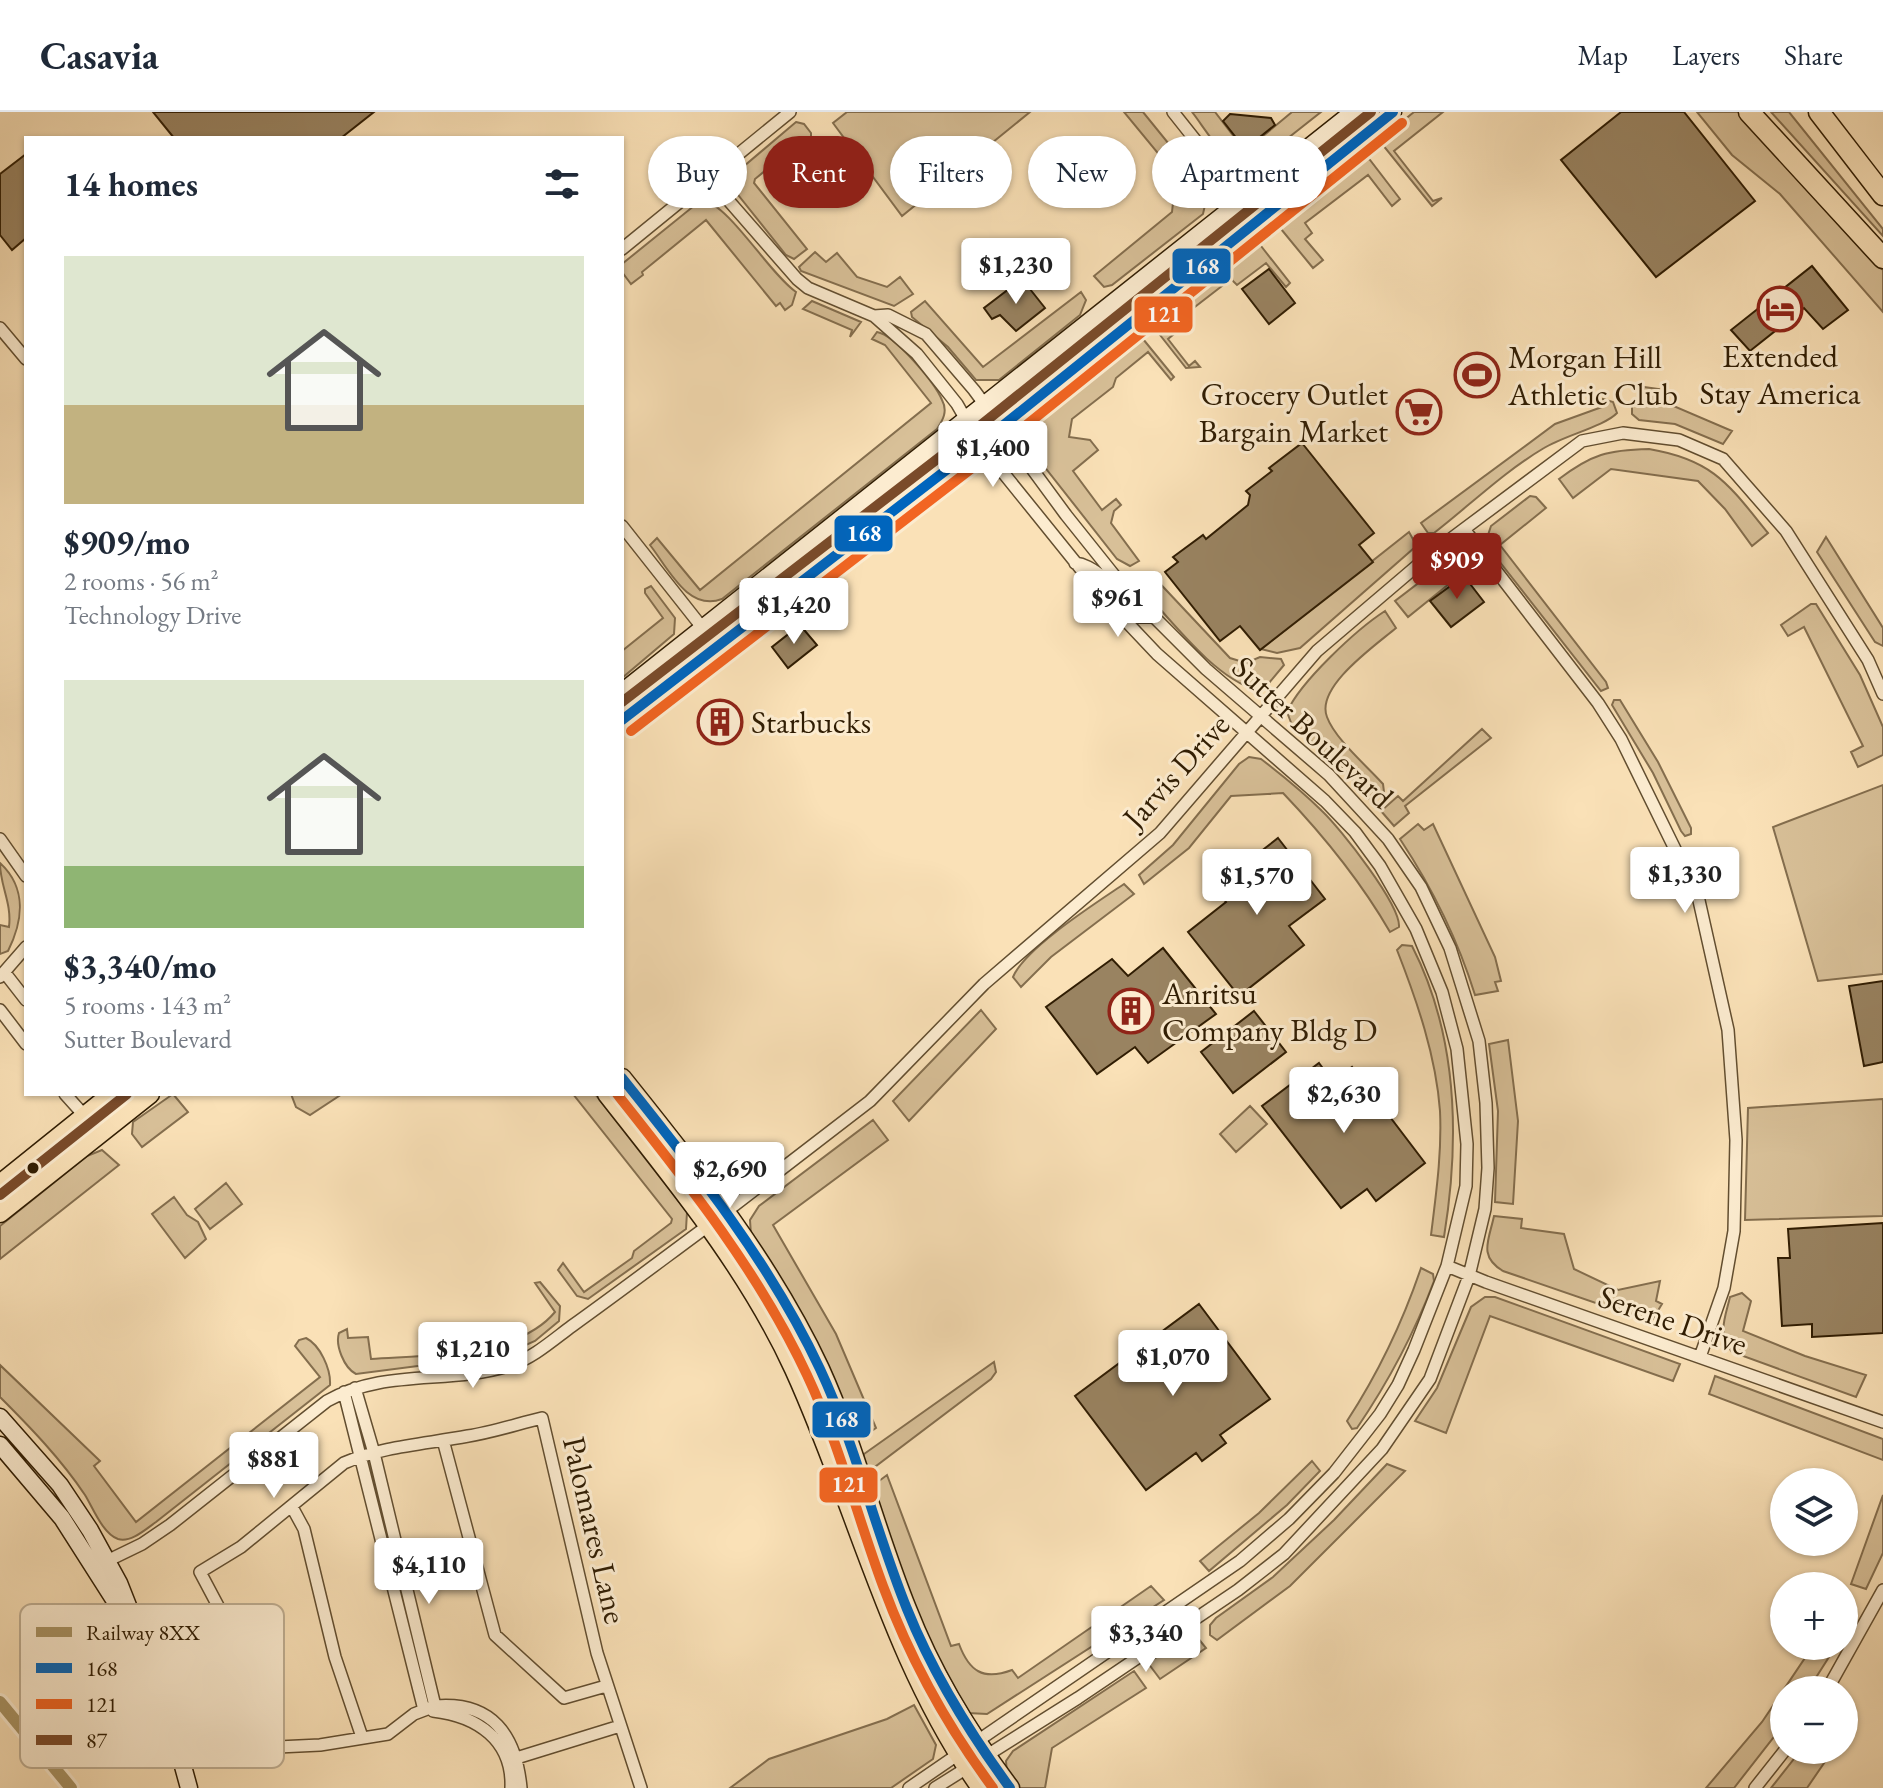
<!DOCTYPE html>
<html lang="en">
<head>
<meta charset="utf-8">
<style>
  body { margin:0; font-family:"EB Garamond",serif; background:#f2f2f3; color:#1f2937; height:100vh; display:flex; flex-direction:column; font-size:30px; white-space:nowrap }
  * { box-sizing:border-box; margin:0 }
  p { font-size:26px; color:#747a83 }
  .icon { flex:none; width:44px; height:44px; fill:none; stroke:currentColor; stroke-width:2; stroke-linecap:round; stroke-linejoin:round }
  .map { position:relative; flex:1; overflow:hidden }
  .sheet { position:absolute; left:24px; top:24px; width:600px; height:960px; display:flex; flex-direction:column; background:#fff; border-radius:0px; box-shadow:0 2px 6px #0004 }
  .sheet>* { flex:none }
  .hud { position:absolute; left:648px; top:24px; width:760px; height:72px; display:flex; gap:16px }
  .fabs { position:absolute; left:1770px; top:1356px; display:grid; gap:16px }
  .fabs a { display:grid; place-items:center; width:88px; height:88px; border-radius:50%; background:#fff; box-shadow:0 2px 6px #0004; font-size:40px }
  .price { position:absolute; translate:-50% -68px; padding:0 18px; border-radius:8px; background:#fff; color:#222; font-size:26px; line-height:52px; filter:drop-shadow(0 2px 4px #0008) }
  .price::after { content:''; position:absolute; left:50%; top:48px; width:24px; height:18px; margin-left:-12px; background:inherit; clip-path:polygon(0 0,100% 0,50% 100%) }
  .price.active { background:#8f2418; color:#fff }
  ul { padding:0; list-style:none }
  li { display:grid; align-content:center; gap:16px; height:424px; padding:0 40px }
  li span { display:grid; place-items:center; height:248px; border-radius:0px; color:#555 }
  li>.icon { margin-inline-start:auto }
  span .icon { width:144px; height:144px; fill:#fffc; stroke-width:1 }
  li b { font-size:34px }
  h2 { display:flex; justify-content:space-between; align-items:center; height:96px; padding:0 40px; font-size:34px }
  .chip { padding:0 28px; border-radius:36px; background:#fff; box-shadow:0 2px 6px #0004; font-size:28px; line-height:72px }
  .chip.active { background:#8f2418; color:#fff }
  header { display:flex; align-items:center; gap:48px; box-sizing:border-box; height:112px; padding:0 40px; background:#fff; border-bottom:2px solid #e0e1e3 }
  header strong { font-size:38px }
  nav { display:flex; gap:44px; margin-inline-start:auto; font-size:28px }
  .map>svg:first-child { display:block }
  .green { fill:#d8c098; stroke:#846e4e; stroke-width:2 }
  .building { fill:#998361; stroke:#301d03; stroke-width:2 }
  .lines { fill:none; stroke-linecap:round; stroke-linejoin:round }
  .minor-casing { stroke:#624e30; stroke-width:14 }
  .secondary-casing { stroke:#301d03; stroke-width:19 }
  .primary-casing { stroke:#301d03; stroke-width:21 }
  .motorway-casing { stroke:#301d03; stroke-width:23 }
  .minor { stroke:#fcecd0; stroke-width:11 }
  .secondary { stroke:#fcecd0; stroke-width:16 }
  .primary { stroke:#fae1b7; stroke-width:18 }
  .motorway { stroke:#fae1b7; stroke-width:20 }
  .bus-1-casing { stroke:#fcecd0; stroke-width:16 }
  .bus-2-casing { stroke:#fcecd0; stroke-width:16 }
  .bus-3-casing { stroke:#fcecd0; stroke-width:16 }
  .bus-1 { stroke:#0065bd; stroke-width:10 }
  .bus-2 { stroke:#f26522; stroke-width:10 }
  .bus-3 { stroke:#7a4b2a; stroke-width:10 }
  .rail-1-casing { stroke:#fcecd0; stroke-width:18 }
  .rail-1 { stroke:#a99465; stroke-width:12 }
  .bus-dot { fill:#301d03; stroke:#fcecd0; stroke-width:3 }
  .labels { text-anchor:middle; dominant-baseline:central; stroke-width:6; stroke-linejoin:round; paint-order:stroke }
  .poi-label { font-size:32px; fill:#301d03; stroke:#fcecd0; text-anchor:start }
  .street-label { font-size:32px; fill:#301d03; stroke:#fcecd0 }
  .key { fill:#fcecd0; stroke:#bfae92; stroke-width:2 }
  .key-label { font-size:22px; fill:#301d03 }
  .line-badge { stroke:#fcecd0; stroke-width:3 }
  .badge-label { font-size:22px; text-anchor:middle; font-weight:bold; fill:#fff }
</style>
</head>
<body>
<header>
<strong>Casavia</strong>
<nav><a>Map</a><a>Layers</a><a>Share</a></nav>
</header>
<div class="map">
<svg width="1883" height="1676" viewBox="0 0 1883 1676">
  <rect width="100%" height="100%" fill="#fae1b7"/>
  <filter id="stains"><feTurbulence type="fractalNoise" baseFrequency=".0025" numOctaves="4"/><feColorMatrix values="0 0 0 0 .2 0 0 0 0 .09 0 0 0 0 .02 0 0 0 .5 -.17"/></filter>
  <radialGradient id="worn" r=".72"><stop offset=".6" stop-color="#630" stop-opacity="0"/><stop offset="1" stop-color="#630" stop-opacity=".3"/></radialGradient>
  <path class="green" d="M847,0H1030L902,104L833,11Z
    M1124,0H1143L1203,74L1207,84L1203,102L1112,173L1104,175L1094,164L1172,100L1176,63Z
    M1192,0H1215L1245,39L1292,0H1321L1254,53C1226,57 1208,20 1192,0Z
    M1414,0H1443L1394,39L1433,89L1442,86L1432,94L1382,32L1383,25Z
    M1697,0H1741L1883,158V200L1780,82L1732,43Z
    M1771,0H1789L1883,117V124Z
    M796,10L804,12L811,21V27L796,38L789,39L755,67L754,71L807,137L794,147L786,143L735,79L733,71L743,55Z
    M1362,43L1370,48L1400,87L1392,94L1368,63L1305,111L1312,121L1305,127L1323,148L1313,156L1281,117L1280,109L1353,47Z
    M704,89C729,93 769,161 796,180L792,193L785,198L780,191L776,194L706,108L642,160L643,163L631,172L622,160V152L695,93Z
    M1254,131L1261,134L1290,171L1286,175L1266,151L1237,173L1231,167L1169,215L1174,222L1168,227L1189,254L1195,249L1200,255L1186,256L1149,209L1246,132Z
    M815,140L826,150L837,141L857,165L887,175L900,165L913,182L894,194L801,159L799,155Z
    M1081,180L1086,188L1080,203L999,268H976L948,235L912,205L911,200L925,189L983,255Z
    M812,189L861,210L850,225L852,218L803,197Z
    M877,220C895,223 935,271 942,288C948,299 943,308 937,317L722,487C688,500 668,456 650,433L657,426L700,478L931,291L885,233L872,227Z
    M1135,225L1143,227L1174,265L1171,268L1148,240L1116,266L1113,275L1072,307L1069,325L1090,328L1098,338L1073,359L1102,398L1116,387L1121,393L1114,399L1111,411L1139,449L1130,454L1117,447L1029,335C1025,323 1026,315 1033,305Z
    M1644,275L1659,277L1657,287L1732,319L1723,332L1675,312L1639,308L1632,302V293H1642Z
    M1603,287L1613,290L1617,301C1605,314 1563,324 1544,336C1505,359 1470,393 1434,421H1428L1421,411L1555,312L1602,295Z
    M1649,337C1714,348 1729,373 1768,421L1752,434L1725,397L1698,369L1611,357L1573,386L1559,367C1592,342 1608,338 1649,337Z
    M1530,384L1536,385L1546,396L1500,433L1606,570L1608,576L1601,579L1492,440L1487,426L1491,414Z
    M1409,420L1414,429V436L1300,536L1277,541L1261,537Z
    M1826,425L1883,516V534L1875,530L1817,440Z
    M1460,444H1468L1475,451L1408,505L1395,489L1450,447Z
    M1151,462L1230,546L1246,551L1260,545L1281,547L1284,553L1269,571L1257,578C1215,567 1172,509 1143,478V470Z
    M651,474L675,506L674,522L622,566V539L663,506L645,481V477Z
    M1811,492H1816L1860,563L1883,615V643L1858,655L1851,640L1863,634L1804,515L1788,524L1781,513Z
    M1385,499L1396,516C1376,533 1315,575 1327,605C1335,627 1367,654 1383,672L1384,680L1371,689L1341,654L1292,613L1287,600C1300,570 1357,517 1385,499Z
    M1614,588H1620L1658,650L1691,716V722L1685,724L1681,719L1653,661L1612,593Z
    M1482,617L1491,626L1405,694L1409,701L1394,714L1381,699L1398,684L1403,689Z
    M1249,645L1261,647C1282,663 1303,680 1322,699C1340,716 1401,793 1399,815L1390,820C1360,768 1324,724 1283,681L1231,684L1189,736L1144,772L1139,763L1173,733L1239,652Z
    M1883,673V862L1818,869L1773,715Z
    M1418,712L1424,718L1433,712L1495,845L1501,869L1495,870L1498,879L1475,883C1457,825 1433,777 1400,727Z
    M0,751C27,776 23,809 8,839L0,842V813L9,815C12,791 0,774 0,751Z
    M1124,772L1134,782L1051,845L1021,875L1013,865C1025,836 1096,791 1124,772Z
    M1402,833L1412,834C1458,924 1460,1027 1444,1125L1431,1123C1436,1082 1442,1041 1440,999C1436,944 1417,889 1397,838Z
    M981,898L996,917L909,1009L893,989Z
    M1508,928L1518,1009L1513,1092L1495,1090L1498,999L1489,932Z
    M173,982L188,1000L142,1035L132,1022L133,1010Z
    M291,982H342L310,1003L296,995Z
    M573,982H595L687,1100L686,1117L588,1187L577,1184L558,1158L563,1151L584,1180L632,1146L634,1139L671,1111L672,1107Z
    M1883,987V1104L1745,1108L1748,996Z
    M1250,994L1267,1012L1236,1040L1220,1022Z
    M873,1008L888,1028L773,1113L836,1222L876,1316L856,1330L751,1123L750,1108L759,1094Z
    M102,1038L119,1053L0,1147V1114L87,1044Z
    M226,1071L242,1092L210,1117L195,1097Z
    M174,1085L187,1103L198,1110L206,1127L185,1146L152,1102Z
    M1494,1104L1522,1107L1521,1116L1564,1122L1574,1157L1618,1178L1660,1169L1656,1189L1662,1192L1651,1210L1503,1159C1478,1144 1489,1128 1494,1104Z
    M1421,1156L1433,1162L1434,1169C1414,1222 1389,1269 1357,1316L1352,1317L1347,1309C1379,1260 1402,1212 1421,1156Z
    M540,1170L560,1194L559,1209L535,1229L503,1243L356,1262C344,1256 335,1233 339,1221L347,1217L348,1226L368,1225L371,1247C426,1243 517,1246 555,1200L535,1171Z
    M1742,1181L1751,1189L1743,1219L1805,1244L1866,1263L1856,1285L1732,1240C1717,1222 1725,1206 1730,1185Z
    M1485,1185H1495L1680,1252L1673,1269L1490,1204L1446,1321L1415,1309L1437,1276L1471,1195Z
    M306,1226C320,1233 331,1257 330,1273L156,1410C146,1417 131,1431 118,1427C103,1422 93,1396 85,1383C61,1347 30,1315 0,1285V1253L100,1349L94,1354L136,1410L320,1265L295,1234L299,1228Z
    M994,1250L996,1260L991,1267L876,1354L869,1356L862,1350L864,1342Z
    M1715,1264L1883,1327V1348L1709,1282Z
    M1312,1349L1320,1359L1287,1393L1209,1459L1200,1449L1259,1401Z
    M1387,1352L1405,1359L1290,1474L1217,1528L1210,1523V1513L1216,1506L1273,1465L1334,1408Z
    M887,1363L951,1534L959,1532C969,1559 983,1569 1012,1558L1018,1566L1151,1474L1164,1488L987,1602L968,1601L926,1525L871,1375Z
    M1883,1383V1441L1866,1477L1851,1472Z
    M1189,1523L1197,1525L1206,1536L1160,1567L1148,1551Z
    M1813,1534H1836L1808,1578H1784V1612L1734,1676H1706L1762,1610Z
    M1134,1559L1146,1576L1052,1636L1045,1676H1017L1007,1661L1006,1649L1013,1639Z
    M914,1593L936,1633L933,1647L891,1676H730L769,1647L887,1607Z
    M1801,1638H1833L1807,1676H1771Z"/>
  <path class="building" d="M153,0H374L341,26H174Z
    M1621,0H1684L1755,89L1656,165L1561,48Z
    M1230,2L1271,6L1275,13L1245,37L1223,9Z
    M26,42V126L12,138L0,123V62Z
    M1812,154L1848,198L1823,217L1804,196L1750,239L1731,218Z
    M1269,157L1295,191L1269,212L1242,177Z
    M1022,167L1045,196L1016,219L1000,203L992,207L984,196Z
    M1302,331L1374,421L1359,433L1373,450L1260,538L1240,514L1220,529L1165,460L1178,450L1173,445L1203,423L1206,427L1248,393L1250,383L1246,379L1272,359L1269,356Z
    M1464,464L1484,490L1451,515L1430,489Z
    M800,513L817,533L788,556L772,535Z
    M718,592L736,615L722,626L703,604Z
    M1278,726L1325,787L1289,814L1304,833L1239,884L1188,820L1226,790L1215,775Z
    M1163,836L1216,902L1148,951L1135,935L1097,962L1046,895L1112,847L1128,864Z
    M1883,869V950L1864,954L1849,874Z
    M1254,899L1286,940L1233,981L1201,940Z
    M1319,951L1333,970L1352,955L1425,1051L1376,1089L1367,1077L1341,1096L1262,994Z
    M1883,1111V1221L1812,1225V1212L1782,1214L1778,1146H1790L1788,1117Z
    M1199,1192L1270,1287L1220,1323L1226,1331L1202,1349L1196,1341L1146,1378L1075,1284Z"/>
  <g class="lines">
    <g class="minor-casing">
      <path id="minor" d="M1173,0L1258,107
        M708,65L797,167L808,176L874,204L917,242L957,292L980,332L1105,487L1157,542L1325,689L1355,720L1380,754L1416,817L1442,880L1457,937L1467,1032L1466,1074L1447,1154L1414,1238L1398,1273L1380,1302L1334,1361L1289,1407L1240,1449L909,1676
        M622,137L790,0
        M874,204L888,203L926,222L974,278L1066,403L1122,473L1206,557L1329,663L1388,727L1421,775L1450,836L1479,929L1486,991L1488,1056L1485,1097L1469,1164L1430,1267L1382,1337L1284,1442L1238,1478L1078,1586L935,1676
        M0,216L26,247
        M622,414L716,533
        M1464,417L1598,591L1621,627L1698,784L1728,918L1736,1028L1734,1119L1724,1176L1700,1245
        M1075,451C1094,453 1102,469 1122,473
        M1105,487L1118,484L1140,505H1152
        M0,727L26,764
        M5,861L26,888
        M0,865L26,835
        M0,898L26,932
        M65,982L100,1021
        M695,1095L727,1099L870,989L984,872L1160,721L1317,539L1432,441L1582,329L1623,321L1679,328L1723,347L1786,419L1868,548L1883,582
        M1447,1154L1486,1170L1883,1310
        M355,1276L374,1341L435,1594C492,1589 516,1623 521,1676
        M344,1280L424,1598
        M443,1328L495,1523L564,1586L606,1574
        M292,1395L304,1417L335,1545L362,1625
        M107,1449L142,1432L170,1413L327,1289C385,1256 450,1273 511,1253C533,1246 553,1228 572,1214C618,1181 663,1147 709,1113H721L739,1124
        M1827,1578L1883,1478
        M435,1594L414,1602L388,1622L320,1633L278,1635L261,1575L200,1460L241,1435L344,1351C383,1334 426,1332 468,1324C493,1320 517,1312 542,1306L597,1541L641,1676
        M433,1599C477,1604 513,1628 511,1676
        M510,1648L620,1614
        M1755,1676L1785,1638"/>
    </g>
    <g class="secondary-casing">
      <path id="secondary" d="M622,580L1353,0
        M622,608L980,332L1393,0
        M0,1305L60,1373L90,1418L119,1471L164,1585L189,1676
        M0,1333L62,1406L127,1508"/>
    </g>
    <g class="primary-casing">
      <path id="primary" d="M622,966C695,1057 770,1150 820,1257C855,1334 875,1418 907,1497C932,1561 969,1622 1010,1676
        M607,982C676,1070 747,1155 794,1257C858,1397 891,1549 981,1676
        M0,1072L112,982
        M0,1101L150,982"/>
    </g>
    <g class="motorway-casing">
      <path id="motorway" d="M1749,0L1883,146
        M1819,0L1883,83"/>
    </g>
    <use href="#minor" class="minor"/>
    <use href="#secondary" class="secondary"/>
    <use href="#primary" class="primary"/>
    <use href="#motorway" class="motorway"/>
    <g class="bus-1-casing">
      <path id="bus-1" d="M622,608L980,332L1393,0
        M622,966C695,1057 770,1150 820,1257C856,1334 875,1418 907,1497C933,1562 969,1620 1010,1676"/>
    </g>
    <g class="bus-2-casing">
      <path id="bus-2" d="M631,619L989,343L1402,11
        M617,982C687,1070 759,1160 807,1263C839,1331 857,1404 883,1474C910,1547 947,1614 993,1676"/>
    </g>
    <g class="bus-3-casing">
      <path id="bus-3" d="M622,590L971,321L1371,0
        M0,1083L127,982"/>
    </g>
    <use href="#bus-1" class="bus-1"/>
    <use href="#bus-2" class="bus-2"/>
    <use href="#bus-3" class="bus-3"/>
    <g class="rail-1-casing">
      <path id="rail-1" d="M0,1590L71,1676"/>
    </g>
    <use href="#rail-1" class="rail-1"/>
  </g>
  <defs>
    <g id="hotel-ring" transform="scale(2.3)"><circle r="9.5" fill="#fcecd0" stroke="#8f2418" stroke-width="1.5"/><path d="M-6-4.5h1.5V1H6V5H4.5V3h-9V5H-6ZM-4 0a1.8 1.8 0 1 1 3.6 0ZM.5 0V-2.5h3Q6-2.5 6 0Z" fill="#8f2418"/></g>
    <g id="stadium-ring" transform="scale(2.3)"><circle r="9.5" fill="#fcecd0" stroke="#8f2418" stroke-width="1.5"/><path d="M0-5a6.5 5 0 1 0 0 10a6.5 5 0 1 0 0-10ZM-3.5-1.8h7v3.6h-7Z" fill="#8f2418"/></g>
    <g id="supermarket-ring" transform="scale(2.3)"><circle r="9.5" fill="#fcecd0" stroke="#8f2418" stroke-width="1.5"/><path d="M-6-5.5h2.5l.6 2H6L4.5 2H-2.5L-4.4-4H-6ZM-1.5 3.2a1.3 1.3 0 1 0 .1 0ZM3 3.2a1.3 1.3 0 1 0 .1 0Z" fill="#8f2418"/></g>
    <g id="building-ring" transform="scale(2.3)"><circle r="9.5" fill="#fcecd0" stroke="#8f2418" stroke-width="1.5"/><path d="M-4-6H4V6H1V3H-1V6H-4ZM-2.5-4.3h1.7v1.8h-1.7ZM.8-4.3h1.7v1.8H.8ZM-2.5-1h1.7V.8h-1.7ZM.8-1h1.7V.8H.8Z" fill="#8f2418"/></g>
  </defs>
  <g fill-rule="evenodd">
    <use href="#hotel-ring" x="1780" y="197"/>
    <use href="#stadium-ring" x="1477" y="263"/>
    <use href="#supermarket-ring" x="1419" y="300"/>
    <use href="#building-ring" x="720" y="610"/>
    <use href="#building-ring" x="1131" y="899"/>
  </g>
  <circle class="bus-dot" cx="33" cy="1056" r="7"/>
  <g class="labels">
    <g class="poi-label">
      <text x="1780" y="244" text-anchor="middle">Extended<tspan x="1780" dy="37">Stay America</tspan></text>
      <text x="1508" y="245">Morgan Hill<tspan x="1508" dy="37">Athletic Club</tspan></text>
      <text x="1388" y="282" text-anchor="end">Grocery Outlet<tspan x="1388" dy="37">Bargain Market</tspan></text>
      <text x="751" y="610">Starbucks</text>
      <text x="1162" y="881">Anritsu<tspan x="1162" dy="37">Company Bldg D</tspan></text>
    </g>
    <g class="street-label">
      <text transform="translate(1313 620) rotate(43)">Sutter Boulevard</text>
      <text transform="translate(1176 659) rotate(-48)">Jarvis Drive</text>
      <text transform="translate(1673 1208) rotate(19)">Serene Drive</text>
      <text transform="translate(595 1418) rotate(77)">Palomares Lane</text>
    </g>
  </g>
  <rect x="20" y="1492" width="264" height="164" rx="12" class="key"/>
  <rect x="36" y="1515" width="36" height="10" fill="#a99465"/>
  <rect x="36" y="1551" width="36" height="10" fill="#0065bd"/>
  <rect x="36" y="1587" width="36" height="10" fill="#f26522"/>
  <rect x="36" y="1623" width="36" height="10" fill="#7a4b2a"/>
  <g class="key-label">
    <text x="86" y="1528">Railway 8XX</text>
    <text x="86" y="1564">168</text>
    <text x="86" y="1600">121</text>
    <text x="86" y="1636">87</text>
  </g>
  <g class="line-badge">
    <rect x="1171" y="135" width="61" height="38" rx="8" fill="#0065bd"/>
    <rect x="1133" y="183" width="61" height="39" rx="8" fill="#f26522"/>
    <rect x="833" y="402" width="61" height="39" rx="8" fill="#0065bd"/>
    <rect x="811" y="1288" width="61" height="39" rx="8" fill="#0065bd"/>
    <rect x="818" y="1354" width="61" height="38" rx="8" fill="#f26522"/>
  </g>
  <g class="badge-label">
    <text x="1202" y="162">168</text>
    <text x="1164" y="210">121</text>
    <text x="864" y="429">168</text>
    <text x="841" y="1315">168</text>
    <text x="849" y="1380">121</text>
  </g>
  <rect width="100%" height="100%" filter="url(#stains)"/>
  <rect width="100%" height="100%" fill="url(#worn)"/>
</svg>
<div class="fabs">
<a><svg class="icon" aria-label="layers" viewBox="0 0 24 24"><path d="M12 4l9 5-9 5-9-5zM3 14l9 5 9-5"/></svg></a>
<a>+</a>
<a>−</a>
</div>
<b class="price" style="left:1016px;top:194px">$1,230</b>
<b class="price" style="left:993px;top:377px">$1,400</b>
<b class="price active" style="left:1457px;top:489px">$909</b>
<b class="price" style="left:1118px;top:527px">$961</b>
<b class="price" style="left:794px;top:534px">$1,420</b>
<b class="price" style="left:1685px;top:803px">$1,330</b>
<b class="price" style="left:1257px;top:805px">$1,570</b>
<b class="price" style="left:1344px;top:1023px">$2,630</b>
<b class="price" style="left:730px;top:1098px">$2,690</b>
<b class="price" style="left:473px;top:1278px">$1,210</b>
<b class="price" style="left:1173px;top:1286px">$1,070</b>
<b class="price" style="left:274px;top:1388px">$881</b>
<b class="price" style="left:429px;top:1494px">$4,110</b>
<b class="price" style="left:1146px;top:1562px">$3,340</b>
<div class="hud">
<a class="chip">Buy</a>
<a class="chip active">Rent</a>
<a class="chip">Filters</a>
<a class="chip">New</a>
<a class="chip">Apartment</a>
</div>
<section class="sheet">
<h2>14 homes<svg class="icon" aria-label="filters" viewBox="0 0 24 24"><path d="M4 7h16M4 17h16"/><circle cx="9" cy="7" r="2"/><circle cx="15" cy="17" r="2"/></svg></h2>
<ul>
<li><span style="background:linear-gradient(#dfe7d0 60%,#c2b280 0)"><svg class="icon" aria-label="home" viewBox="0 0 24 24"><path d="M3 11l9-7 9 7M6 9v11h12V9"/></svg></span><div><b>$909/mo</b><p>2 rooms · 56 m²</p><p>Technology Drive</p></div></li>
<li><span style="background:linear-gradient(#dfe7d0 75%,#8fb573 0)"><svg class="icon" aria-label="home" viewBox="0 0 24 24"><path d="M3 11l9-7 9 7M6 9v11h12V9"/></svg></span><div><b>$3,340/mo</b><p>5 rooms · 143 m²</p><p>Sutter Boulevard</p></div></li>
</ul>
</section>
</div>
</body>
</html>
